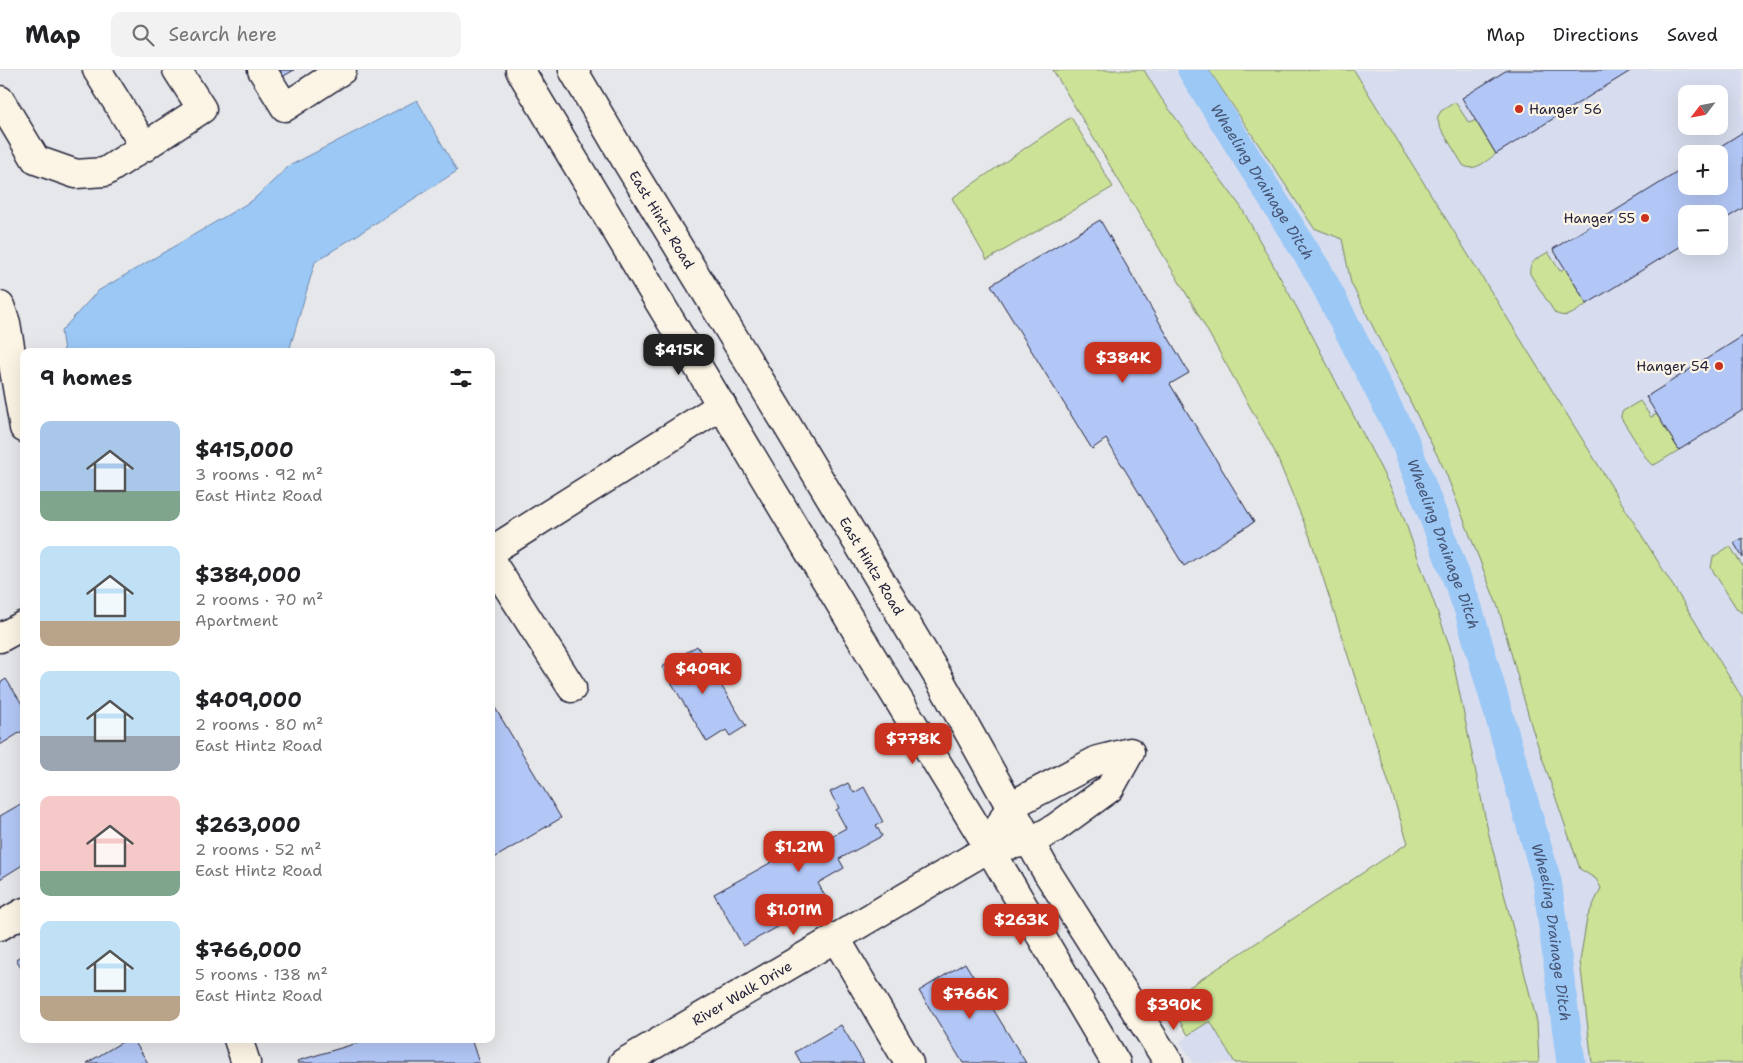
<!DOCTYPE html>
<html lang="en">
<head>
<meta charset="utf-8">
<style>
  body { margin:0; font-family:"Shantell Sans",sans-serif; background:#f2f2f2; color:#202124; height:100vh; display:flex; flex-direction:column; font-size:19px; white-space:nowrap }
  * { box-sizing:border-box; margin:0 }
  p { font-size:16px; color:#757577 }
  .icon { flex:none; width:28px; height:28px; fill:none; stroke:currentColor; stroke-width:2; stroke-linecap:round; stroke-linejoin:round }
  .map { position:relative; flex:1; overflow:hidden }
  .panel { position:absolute; left:20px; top:278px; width:475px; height:695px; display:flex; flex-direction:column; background:#fff; border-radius:10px; box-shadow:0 5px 20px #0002 }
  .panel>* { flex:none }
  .needle { width:32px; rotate:238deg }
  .fabs { position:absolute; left:1678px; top:15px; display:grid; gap:10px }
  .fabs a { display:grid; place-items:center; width:50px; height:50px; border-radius:10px; background:#fff; box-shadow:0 5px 20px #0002; font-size:25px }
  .price { position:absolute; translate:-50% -42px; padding:0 11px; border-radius:10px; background:#c8321e; color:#fff; font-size:16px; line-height:32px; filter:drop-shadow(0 1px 2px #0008) }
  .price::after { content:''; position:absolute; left:50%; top:30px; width:15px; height:11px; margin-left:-8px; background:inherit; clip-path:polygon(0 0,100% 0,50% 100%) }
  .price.active { background:#222; color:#fff }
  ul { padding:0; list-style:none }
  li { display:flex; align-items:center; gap:15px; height:125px; padding:0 20px }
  li span { display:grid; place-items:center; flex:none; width:140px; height:100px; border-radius:10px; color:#555 }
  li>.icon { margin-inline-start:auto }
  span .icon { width:60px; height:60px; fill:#fffc; stroke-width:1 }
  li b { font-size:21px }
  h2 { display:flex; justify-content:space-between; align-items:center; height:60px; padding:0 20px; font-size:21px }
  header { display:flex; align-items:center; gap:30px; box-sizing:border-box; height:70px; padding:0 25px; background:#fff; border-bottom:1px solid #e0e0e0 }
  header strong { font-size:24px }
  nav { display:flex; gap:28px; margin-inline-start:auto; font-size:18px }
  .search { width:350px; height:45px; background:#f2f2f2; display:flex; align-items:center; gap:12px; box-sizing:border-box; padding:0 18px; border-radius:10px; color:#757577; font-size:19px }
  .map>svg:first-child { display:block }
  .built { fill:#d7ddee; fill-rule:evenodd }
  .green { fill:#cce297; stroke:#778269 }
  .water { fill:#9cc8f6; stroke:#6b86ab }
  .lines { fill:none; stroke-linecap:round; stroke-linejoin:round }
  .canal { stroke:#9cc8f6; stroke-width:29 }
  .building { fill:#b3c7f6; stroke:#22223b }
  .minor-casing { stroke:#22223b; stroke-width:31 }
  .major-casing { stroke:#22223b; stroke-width:31 }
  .minor { stroke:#fcf5e5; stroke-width:28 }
  .major { stroke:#fcf5e5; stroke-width:28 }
  .poi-dot { fill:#c8321e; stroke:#fcf5e5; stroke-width:2 }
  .labels { text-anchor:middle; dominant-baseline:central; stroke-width:4.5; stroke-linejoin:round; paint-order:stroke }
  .poi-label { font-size:14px; fill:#22223b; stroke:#fcf5e5; text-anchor:end }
  .street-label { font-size:14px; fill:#22223b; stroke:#fcf5e5 }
  .water-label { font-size:15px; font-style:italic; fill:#475473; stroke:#fcf5e5 }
</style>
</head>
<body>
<header>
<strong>Map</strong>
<div class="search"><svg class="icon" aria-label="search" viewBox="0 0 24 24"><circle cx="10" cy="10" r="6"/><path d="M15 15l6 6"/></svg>Search here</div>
<nav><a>Map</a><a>Directions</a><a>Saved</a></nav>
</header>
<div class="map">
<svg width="1743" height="993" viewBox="0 0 1743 993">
  <rect width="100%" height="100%" fill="#e6e7ea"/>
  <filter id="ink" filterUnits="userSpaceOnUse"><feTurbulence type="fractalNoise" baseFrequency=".02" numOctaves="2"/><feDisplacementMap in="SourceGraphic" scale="10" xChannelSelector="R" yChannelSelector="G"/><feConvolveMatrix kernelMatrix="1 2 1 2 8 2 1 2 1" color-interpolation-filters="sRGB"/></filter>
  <g filter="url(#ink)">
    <path class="built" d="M1052,0H1743V993H1193L1180,972L1188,965L1432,811L1408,773L1310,467L1274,380L1193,235ZM1686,24H1719V56H1686ZM1686,84H1719V116H1686ZM1686,144H1719V176H1686Z"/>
    <path class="green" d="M1053,0H1144L1161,28L1241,137L1312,265L1398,432L1450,577L1488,761L1537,952L1539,993H1235L1210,951L1188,965L1168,931L1408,773L1310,467L1274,380L1193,235Z
      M1209,0H1354L1743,629V993H1592L1580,891L1587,848L1601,818L1596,809L1580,799L1532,658L1499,540L1445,401L1351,213L1342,169L1314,158Z
      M1455,32L1469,53L1476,50L1496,84C1486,91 1474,103 1463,95L1440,57L1437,48L1441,41Z
      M1071,47L1113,117L987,190L952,128Z
      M1548,182L1560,201L1565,198L1587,234C1576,241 1568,250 1555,243L1530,204C1528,191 1539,188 1548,182Z
      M1640,331L1651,347L1657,344L1679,380L1656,394L1652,395L1648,391L1621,348V345L1623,341Z
      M1730,476L1742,495H1743L1742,543L1737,539L1711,498L1713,487Z"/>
    <path class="water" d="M417,30L457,101L315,192L289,281H64L61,261L98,221L253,130L289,96Z"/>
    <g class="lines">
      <path class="canal" id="s1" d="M1192,0L1319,203L1404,369L1468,538L1547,811L1571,993"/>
    </g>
    <path class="building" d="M271,0H294L277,10Z
      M1507,0H1632L1496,84L1462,28Z
      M1743,62V138L1719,153V144H1686V173L1587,234L1553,179L1686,97V116H1719V84H1708Z
      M1100,150L1189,303L1170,314L1254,452L1184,496L1106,369L1092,379L991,215Z
      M1743,266V340L1679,380L1646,327Z
      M1743,468V488L1734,473Z
      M697,576L746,656L730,666L726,660L707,672L662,597Z
      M6,609L24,637V660L0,675V613Z
      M491,631L561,748L491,790Z
      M848,713L854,723L864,717L883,752L876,755L882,766L839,789L844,798L818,813L827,830L743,876L714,824L797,778L799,784L846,758L836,740L839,738L830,722Z
      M24,732V794L0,809V746Z
      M24,884V902L16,889Z
      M965,893L1026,993H963L919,921Z
      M841,955L864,993H801L795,982Z
      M127,969H133L148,993H87Z
      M371,969H471L479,993H298L297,991Z"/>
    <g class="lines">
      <g class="minor-casing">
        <g id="minor">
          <path d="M97,0L145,77"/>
          <path d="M262,0L285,37L342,0"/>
          <path d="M0,30L36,90L76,104L105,102L202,39L177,0"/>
          <path d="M0,236L6,253L24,358"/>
          <path d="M491,481L722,335"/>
          <path d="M491,491L572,618"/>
          <path d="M0,568L24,555"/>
          <path d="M0,856L24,842"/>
          <path d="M835,867L909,993"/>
          <path d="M238,969L246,993"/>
          <path id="s2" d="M623,993L989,778L1030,772L1055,758L1110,718L1130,682L1098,690L1010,736L989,778"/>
        </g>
      </g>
      <g class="major-casing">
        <g id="major">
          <path d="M520,0L874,590L989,778L1116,993"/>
          <path id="s3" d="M573,0L628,94L784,350L937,605L1045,799L1169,993"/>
        </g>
      </g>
      <use href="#minor" class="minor"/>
      <use href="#major" class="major"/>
    </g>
  </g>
  <g class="poi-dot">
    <circle cx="1519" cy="39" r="5"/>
    <circle cx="1645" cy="148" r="5"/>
    <circle cx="1719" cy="296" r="5"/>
  </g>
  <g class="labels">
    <g class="poi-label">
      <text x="1529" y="39" text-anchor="start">Hanger 56</text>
      <text x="1635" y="148">Hanger 55</text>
      <text x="1709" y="296">Hanger 54</text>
    </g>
    <g class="street-label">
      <text stroke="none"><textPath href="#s3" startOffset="174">East Hintz Road</textPath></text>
      <text stroke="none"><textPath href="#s3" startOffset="579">East Hintz Road</textPath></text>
      <text stroke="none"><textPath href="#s2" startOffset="138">River Walk Drive</textPath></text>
    </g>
    <g class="water-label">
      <text stroke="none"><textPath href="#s1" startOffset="132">Wheeling Drainage Ditch</textPath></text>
      <text stroke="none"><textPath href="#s1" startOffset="538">Wheeling Drainage Ditch</textPath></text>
      <text stroke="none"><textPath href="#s1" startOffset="942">Wheeling Drainage Ditch</textPath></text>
    </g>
  </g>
</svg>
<div class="fabs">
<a><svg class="needle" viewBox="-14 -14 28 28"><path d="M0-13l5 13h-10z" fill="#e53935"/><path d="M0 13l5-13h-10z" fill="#757577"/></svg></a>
<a>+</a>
<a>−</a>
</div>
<b class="price active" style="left:679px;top:306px">$415K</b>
<b class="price" style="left:1123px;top:314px">$384K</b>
<b class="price" style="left:703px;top:625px">$409K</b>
<b class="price" style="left:913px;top:695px">$778K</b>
<b class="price" style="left:799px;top:803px">$1.2M</b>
<b class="price" style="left:794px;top:866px">$1.01M</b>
<b class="price" style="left:1021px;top:876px">$263K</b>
<b class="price" style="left:970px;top:950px">$766K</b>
<b class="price" style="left:1174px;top:961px">$390K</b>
<section class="panel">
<h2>9 homes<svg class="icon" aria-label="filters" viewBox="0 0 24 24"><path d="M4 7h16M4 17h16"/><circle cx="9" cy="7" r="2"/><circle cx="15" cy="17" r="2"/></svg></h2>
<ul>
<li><span style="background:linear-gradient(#a9c7e8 70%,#7fa58c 0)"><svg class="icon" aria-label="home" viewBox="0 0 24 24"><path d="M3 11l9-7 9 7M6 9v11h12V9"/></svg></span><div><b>$415,000</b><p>3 rooms · 92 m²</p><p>East Hintz Road</p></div></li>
<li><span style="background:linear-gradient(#bfe0f5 75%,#b9a48a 0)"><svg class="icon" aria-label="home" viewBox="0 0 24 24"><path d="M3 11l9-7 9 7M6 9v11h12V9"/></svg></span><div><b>$384,000</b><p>2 rooms · 70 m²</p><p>Apartment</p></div></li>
<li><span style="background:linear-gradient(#bfe0f5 65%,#9aa5b1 0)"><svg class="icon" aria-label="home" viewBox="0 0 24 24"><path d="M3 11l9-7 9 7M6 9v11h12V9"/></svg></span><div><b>$409,000</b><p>2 rooms · 80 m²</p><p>East Hintz Road</p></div></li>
<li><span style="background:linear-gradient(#f6c9c9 75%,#7fa58c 0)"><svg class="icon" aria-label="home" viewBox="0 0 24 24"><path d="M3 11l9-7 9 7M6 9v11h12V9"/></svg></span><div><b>$263,000</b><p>2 rooms · 52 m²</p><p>East Hintz Road</p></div></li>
<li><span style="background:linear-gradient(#bfe0f5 75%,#b9a48a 0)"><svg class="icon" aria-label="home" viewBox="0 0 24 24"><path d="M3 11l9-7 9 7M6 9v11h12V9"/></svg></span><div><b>$766,000</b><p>5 rooms · 138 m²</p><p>East Hintz Road</p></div></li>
</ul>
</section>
</div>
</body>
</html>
